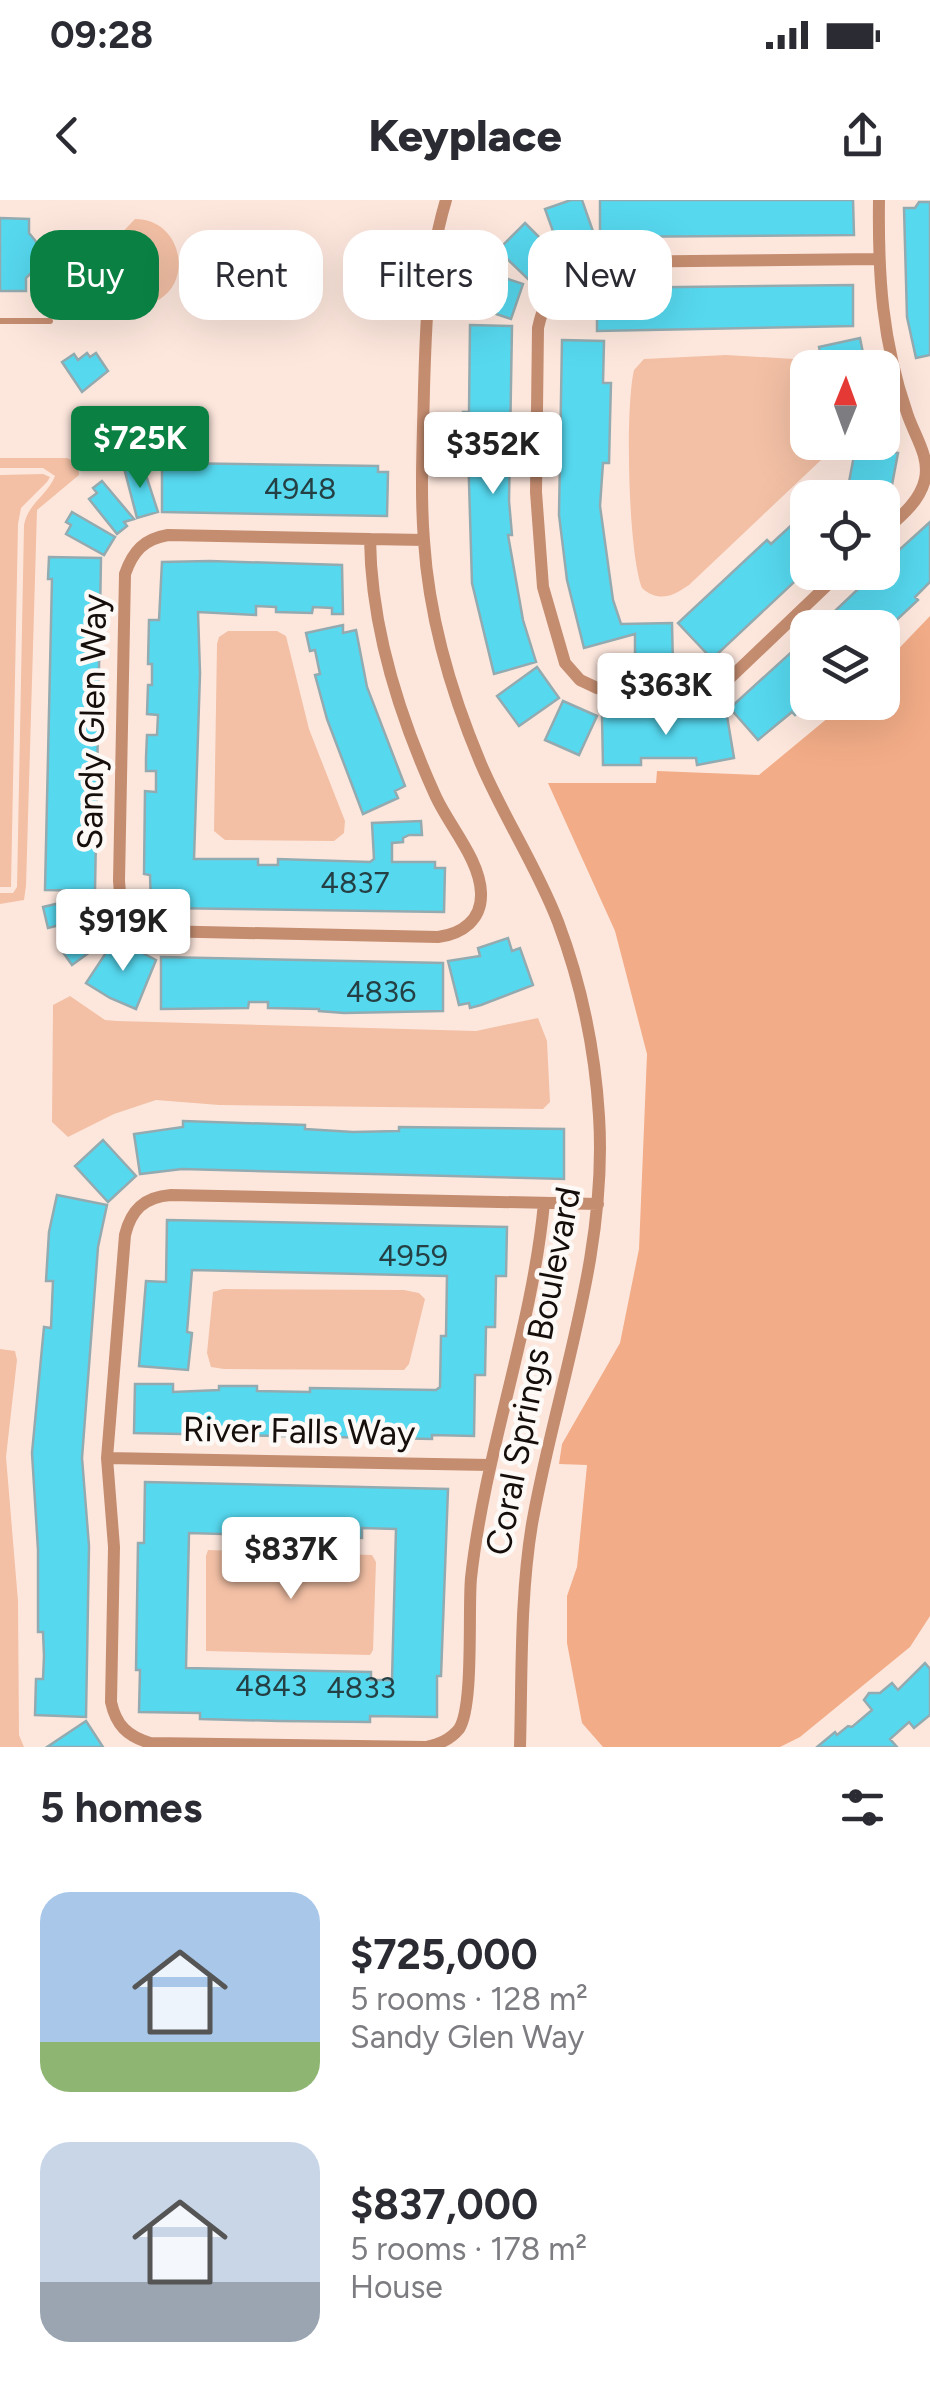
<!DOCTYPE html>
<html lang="en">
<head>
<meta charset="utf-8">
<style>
  body { margin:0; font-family:Figtree,sans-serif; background:#f2f2f3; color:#2b2b33; height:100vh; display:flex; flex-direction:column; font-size:38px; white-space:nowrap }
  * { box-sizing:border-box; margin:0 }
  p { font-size:32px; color:#7c7c81 }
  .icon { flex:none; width:55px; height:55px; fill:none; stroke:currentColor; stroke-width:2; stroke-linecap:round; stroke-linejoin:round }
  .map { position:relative; height:1547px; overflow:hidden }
  .details { display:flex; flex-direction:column; background:#fff; flex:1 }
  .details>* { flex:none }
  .banner { position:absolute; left:30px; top:30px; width:870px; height:90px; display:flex; gap:20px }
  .needle { width:65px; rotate:1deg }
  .buttons { position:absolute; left:790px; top:150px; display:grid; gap:20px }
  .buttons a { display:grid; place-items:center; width:110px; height:110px; border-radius:20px; background:#fff; box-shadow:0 10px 40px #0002; font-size:50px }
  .price { position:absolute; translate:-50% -85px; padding:0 22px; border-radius:10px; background:#fff; color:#222; font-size:32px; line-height:65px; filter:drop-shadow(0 2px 5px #0008) }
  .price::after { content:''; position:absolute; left:50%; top:60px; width:30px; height:22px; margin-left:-15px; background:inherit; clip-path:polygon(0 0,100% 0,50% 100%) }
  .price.on { background:#0b8043; color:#fff }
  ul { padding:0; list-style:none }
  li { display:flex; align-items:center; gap:30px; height:250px; padding:0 40px }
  li span { display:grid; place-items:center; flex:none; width:280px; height:200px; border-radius:30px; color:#555 }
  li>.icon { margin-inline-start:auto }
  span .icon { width:120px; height:120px; fill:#fffc; stroke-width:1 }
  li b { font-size:42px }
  h2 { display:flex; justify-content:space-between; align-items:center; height:120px; padding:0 40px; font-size:42px }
  .chip { padding:0 35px; border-radius:30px; background:#fff; box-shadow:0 10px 40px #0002; font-size:35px; line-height:90px }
  .chip.on { background:#0b8043; color:#fff }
  .status { display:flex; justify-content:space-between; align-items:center; height:70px; padding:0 50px; background:#fff; direction:ltr }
  .status svg { height:28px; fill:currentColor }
  header { display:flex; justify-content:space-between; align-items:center; height:130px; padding:0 40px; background:#fff; font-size:45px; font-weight:800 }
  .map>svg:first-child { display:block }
  .green { fill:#f2ac87 }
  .water { fill:#f3c0a5 }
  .building { fill:#56d8ef; stroke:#93abb0; stroke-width:2.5; fill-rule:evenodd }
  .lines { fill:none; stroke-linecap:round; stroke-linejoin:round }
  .lane { stroke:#c58d70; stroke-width:6 }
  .street { stroke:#c58d70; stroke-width:12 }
  .labels { text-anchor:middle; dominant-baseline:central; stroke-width:9; stroke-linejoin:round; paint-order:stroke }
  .number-label { font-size:30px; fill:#254044 }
  .street-label { font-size:35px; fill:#150e0b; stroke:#fdf9f6 }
</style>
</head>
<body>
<div class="status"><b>09:28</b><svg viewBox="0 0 49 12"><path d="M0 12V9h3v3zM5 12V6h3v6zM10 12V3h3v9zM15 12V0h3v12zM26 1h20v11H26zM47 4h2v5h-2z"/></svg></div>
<header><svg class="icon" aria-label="back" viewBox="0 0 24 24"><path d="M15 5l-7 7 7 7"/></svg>Keyplace<svg class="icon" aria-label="share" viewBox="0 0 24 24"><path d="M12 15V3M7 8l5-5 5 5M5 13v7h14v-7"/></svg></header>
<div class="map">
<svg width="930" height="1547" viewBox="0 0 930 1547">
  <rect width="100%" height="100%" fill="#fde7dd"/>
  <path class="green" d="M930,416V1416L910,1447L800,1537L780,1547H603L582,1523L567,1443V1396L577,1367L587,1265L559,1264L562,1244L620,1143L639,1049L647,854L615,731L548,583H656L657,571L759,575L846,503L882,502L883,465Z"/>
  <path class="water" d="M135,19C181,19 193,79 160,99C154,103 144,103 136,104L116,89L110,75L112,43Z
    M726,155L794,159C803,185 808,215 808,242L818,243L821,260L689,385C673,396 659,403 642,388C628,352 625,209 634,170L644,159Z
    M0,258H67L78,263L79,275L37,310L26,686L24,700L0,704V693H13L17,687L24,325C28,303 47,296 55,276L43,268H0Z
    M43,274L50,277L47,282L21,308L18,324L11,687H0V275Z
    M228,431H277L286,436L309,529L345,621L344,633L334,641L225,640L214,631L217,444L219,437Z
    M70,796L105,820L117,821L476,831L538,818L547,841L550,902L543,909L219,905L156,900L114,914L68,937L52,922L53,805Z
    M223,1089L404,1090L419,1093L425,1099L409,1164L404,1170L224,1169L211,1167L207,1153L213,1092Z
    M0,1149L15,1151L17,1160L6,1257L18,1401L19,1535L24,1547H0Z
    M208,1350L372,1355L376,1362L373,1450L370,1455L206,1451V1356Z"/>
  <path class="building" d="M571,0H582L595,37L559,48L545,9Z
    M600,0H853L854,35L600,37Z
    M919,2H930V155L916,158L907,117L904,8H915Z
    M0,18L29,19V33L38,44L40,55L36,68L26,78V91H0Z
    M525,23L554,52L528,79L498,50Z
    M484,71L523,84L511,119L472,106Z
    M853,85V126L597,131V88Z
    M470,125L512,126L509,301L512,335H508L523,420L536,462L494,474L472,383L468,249H462L463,212H469Z
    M860,138L866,168H823L819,147Z
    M562,140L604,141L603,183H611L610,221L609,263H603L600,306L613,400L621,424L672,423L673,466H635V434L584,448L567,380L559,315Z
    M87,153L90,157L96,153L108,171L82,192L62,162L74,154L78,160Z
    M856,245L898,253L891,290L849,282Z
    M142,263L158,312L137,318L124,268Z
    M172,263L378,266V272H388L387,316L162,312V268H172Z
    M102,281L134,319L124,322L127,326L117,334L89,299L97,293L93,288Z
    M808,310V369L712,459L678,423L767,340L771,344Z
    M72,312L115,337L104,355L66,334L71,325L66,322Z
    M930,322V382L915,397L918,400L888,428H817L876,372H882L887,361Z
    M49,357L101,358L95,691L45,690L52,379H48Z
    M210,361L342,365L343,414H332V408L313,407L312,413L276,412V407L256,406V415L198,412L200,473L194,659H258V665H278V659L370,662L374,659L372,623L421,621L422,635H409L403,638V642L392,643V662H435V668H445L444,712L164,708V704H151L150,675L144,674L145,591L156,592V571H146V558L147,535H157L158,515L147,514L148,485H152V464H148L149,420H159L162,362Z
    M343,425V433L356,430L367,487L405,586L395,591L398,598L363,614L327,519L315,475L320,474L315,450L310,451L306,433Z
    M808,437V504L795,515L792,512L758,540L730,508Z
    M537,467L559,498L519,526L497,496Z
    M563,501L597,516L579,555L545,540Z
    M726,510L734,558L697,565L696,558H641V565H603L602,516L683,515V517Z
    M94,695L99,715L48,728L43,707Z
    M100,719L112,736L72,765L60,748Z
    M508,738L512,751L520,748L533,785L481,805L470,808L469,803L459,805L448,761L480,756L478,748Z
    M115,739L156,760L136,809L110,798L86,783Z
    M161,757L443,763V811L344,813L319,811V809L268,808V802H249L248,808L161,809Z
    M183,921L305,925V929L353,932L399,931V927L564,929V979L182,969L140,974L134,934L183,927Z
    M103,940L136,976L108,1002L75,966Z
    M57,995L107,1005L98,1047L82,1258L89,1346L86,1517L35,1515L36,1479H43L44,1456L43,1432H38V1350L32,1253L44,1127L51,1128L53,1081H46L49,1032Z
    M167,1020L507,1027L506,1076H496L495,1127H486L485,1175H475L474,1236L432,1235V1239L134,1233L135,1184H173V1192L219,1190V1186H257V1191L310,1192V1188L436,1190L440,1187L441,1136H446L447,1076L192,1070L187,1132L192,1133L188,1170L139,1166L146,1081L166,1082Z
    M145,1282L448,1289L441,1476H437V1517L370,1516V1522L279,1521L200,1519V1513L139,1512L140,1470H136L138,1343H144ZM362,1328L396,1329L392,1480H371V1472L186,1468L189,1333L362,1338Z
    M925,1463L930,1469V1515L914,1528L909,1522L890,1539L897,1547H817L835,1532L837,1535L848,1526L852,1527L872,1510L864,1500L869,1493H880L892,1483L898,1490Z
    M86,1521L103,1547H47Z"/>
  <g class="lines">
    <path class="lane" d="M0,121H50"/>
    <path class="street" d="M446,0C427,63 426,124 424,189C423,239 420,291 424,341C429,418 451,493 481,564C504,618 537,667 558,722C581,783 595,850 599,916C608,1056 556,1188 532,1324C520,1397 522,1473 520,1547
      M879,0C878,76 882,141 907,213C914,235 930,256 925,279C920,302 899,318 882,333
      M370,339L168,335C144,339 133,351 125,374L119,681C120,709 131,722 156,731L438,737C462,734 482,720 481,693C480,660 450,627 436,597C400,518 371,427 370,339L424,340
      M841,372L730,478L703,490L614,491L597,488L580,480L565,463L543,387L536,292L538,128C546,91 563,72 599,62L878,59
      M544,1003C532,1130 485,1251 471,1378C468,1410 474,1507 459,1529C450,1540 439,1544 426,1547L150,1543C127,1536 116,1525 111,1502L114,1347L107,1258L125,1035C131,1010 144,997 171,995L598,1004
      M107,1258L490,1265"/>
  </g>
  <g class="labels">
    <g class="number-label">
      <text x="300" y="288">4948</text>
      <text x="355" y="682">4837</text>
      <text x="381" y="791">4836</text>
      <text x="413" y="1055">4959</text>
      <text x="271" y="1485">4843</text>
      <text x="361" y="1487">4833</text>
    </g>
    <g class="street-label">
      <text transform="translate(92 522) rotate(-89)">Sandy Glen Way</text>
      <text transform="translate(533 1171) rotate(-79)">Coral Springs Boulevard</text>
      <text transform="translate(299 1231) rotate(1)">River Falls Way</text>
    </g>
  </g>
</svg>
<div class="buttons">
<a><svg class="needle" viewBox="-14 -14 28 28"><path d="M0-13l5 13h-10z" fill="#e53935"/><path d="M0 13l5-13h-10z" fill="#7c7c81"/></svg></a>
<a><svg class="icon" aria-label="locate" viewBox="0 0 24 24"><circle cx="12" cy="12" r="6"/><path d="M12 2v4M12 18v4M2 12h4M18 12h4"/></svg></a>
<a><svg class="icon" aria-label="layers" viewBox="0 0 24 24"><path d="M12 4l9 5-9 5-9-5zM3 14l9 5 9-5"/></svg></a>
</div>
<b class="price on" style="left:140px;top:291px">$725K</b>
<b class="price" style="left:493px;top:297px">$352K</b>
<b class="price" style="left:666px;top:538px">$363K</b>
<b class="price" style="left:123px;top:774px">$919K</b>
<b class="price" style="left:291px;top:1402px">$837K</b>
<div class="banner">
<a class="chip on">Buy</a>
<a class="chip">Rent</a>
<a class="chip">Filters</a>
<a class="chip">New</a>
</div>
</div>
<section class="details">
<h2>5 homes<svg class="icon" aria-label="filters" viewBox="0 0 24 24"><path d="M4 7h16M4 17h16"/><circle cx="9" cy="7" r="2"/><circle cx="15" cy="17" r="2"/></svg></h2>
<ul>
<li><span style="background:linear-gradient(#a9c7e8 75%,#8fb573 0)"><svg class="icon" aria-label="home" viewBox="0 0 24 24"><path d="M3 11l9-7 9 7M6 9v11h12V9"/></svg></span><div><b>$725,000</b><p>5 rooms · 128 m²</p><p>Sandy Glen Way</p></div></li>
<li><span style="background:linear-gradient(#c9d6e8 70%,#9aa5b1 0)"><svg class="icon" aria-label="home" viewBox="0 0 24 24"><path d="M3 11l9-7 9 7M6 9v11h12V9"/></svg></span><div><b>$837,000</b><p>5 rooms · 178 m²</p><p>House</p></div></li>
</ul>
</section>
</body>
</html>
